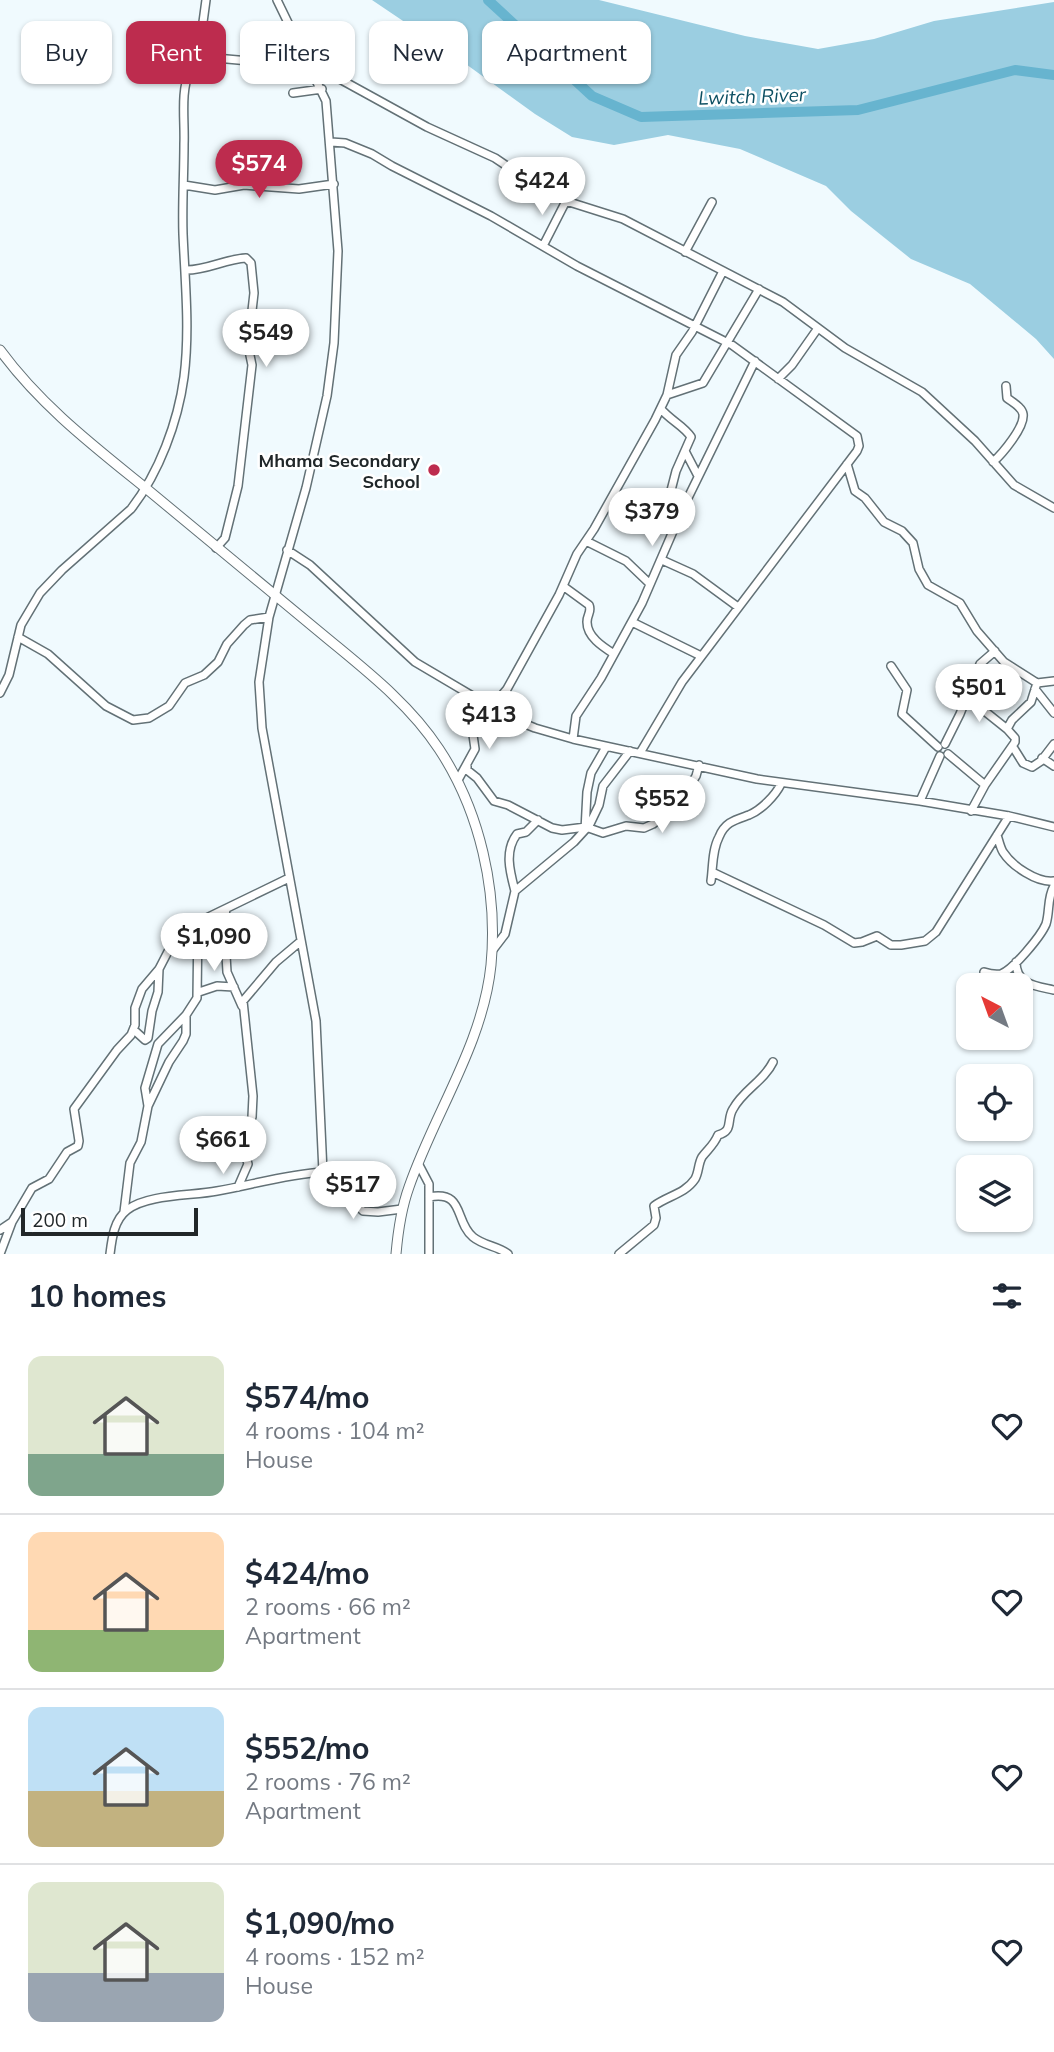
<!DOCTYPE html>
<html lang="en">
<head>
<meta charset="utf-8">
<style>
  body { margin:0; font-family:Mulish,sans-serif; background:#f6f6f7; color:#1f2937; height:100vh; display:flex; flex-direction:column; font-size:26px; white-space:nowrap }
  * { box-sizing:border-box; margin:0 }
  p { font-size:23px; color:#747a83 }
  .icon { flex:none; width:38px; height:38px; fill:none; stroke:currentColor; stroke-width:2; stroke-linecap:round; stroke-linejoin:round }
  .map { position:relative; height:1254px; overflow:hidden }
  .side { display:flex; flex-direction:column; background:#fff; flex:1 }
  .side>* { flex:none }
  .guide { position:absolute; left:21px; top:21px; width:700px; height:63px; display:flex; gap:14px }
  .needle { width:46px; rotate:319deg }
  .fabs { position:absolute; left:956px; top:973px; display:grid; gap:14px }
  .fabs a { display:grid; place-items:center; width:77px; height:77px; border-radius:14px; background:#fff; box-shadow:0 2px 5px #0004; font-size:35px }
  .scale { position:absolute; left:21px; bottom:18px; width:177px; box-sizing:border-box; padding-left:7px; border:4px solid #212729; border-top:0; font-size:19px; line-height:24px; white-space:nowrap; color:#212729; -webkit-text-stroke:5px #fff; paint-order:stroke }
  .price { position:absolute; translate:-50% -60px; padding:0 16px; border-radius:24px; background:#fff; color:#222; font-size:23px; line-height:46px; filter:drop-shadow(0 2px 4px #0008) }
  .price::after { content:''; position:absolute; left:50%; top:42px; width:21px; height:16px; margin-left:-10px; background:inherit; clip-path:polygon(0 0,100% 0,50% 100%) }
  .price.selected { background:#bd2c4e; color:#fff }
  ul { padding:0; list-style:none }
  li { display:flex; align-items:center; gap:21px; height:175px; padding:0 28px }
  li+li { border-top:2px solid #e0e1e3 }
  li span { display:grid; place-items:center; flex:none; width:196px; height:140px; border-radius:14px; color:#555 }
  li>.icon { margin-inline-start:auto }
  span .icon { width:84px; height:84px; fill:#fffc; stroke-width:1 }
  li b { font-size:30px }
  h2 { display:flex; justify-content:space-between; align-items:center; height:84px; padding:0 28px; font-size:30px }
  .pill { padding:0 24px; border-radius:14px; background:#fff; box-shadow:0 2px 5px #0004; font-size:24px; line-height:63px }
  .pill.selected { background:#bd2c4e; color:#fff }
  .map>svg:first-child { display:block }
  .green { fill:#9bcee1 }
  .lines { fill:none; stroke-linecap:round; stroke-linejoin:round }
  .river { stroke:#67b4cf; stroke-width:10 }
  .minor-casing { stroke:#637176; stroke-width:10 }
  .major-casing { stroke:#637176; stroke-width:11 }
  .minor { stroke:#fff; stroke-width:7 }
  .major { stroke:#fff; stroke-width:9 }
  .poi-dot { fill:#bd2c4e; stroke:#fff; stroke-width:2.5 }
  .labels { text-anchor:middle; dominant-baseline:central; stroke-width:5; stroke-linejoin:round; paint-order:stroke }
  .poi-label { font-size:18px; font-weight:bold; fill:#212729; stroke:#fff; text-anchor:end }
  .water-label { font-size:19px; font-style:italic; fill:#0c4f62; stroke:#fff }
</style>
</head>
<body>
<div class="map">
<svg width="1054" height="1254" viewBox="0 0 1054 1254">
  <rect width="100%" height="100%" fill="#f0fafe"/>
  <path class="green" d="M372,0H599L745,36L818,49L874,39L934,21L1054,2V359L1036,339L970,284L911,259L851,211L826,186L740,149L668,135L614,145L572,137L535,114L452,54Z"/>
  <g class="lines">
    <path class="river" d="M488,0L592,96L641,117L858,110L1015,70L1054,75"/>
    <g class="minor-casing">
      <path id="minor" d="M277,0L326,101L338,251L334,343L327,396L306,488L269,617L259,682L262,728L316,1021L323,1172
        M198,59L206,0
        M293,93L322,89
        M331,142L345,143L372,154L392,166L491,216L577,266L732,345L857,436L859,446L857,451L682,682L640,753
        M184,185L215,190L244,185L299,189L334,184
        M543,246L566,201
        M685,252L712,202
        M185,270C205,271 225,259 246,258L251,263L254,293L248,346L252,365L238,486L225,538L216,548
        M778,379L792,365L818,328
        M667,395L703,383L759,289
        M661,409C670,420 684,426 691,437L676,471L668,502
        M685,451L698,476
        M993,462C1002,454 1025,427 1023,414C1022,407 1012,402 1007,398L1006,386
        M847,464L855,491L865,498L884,522L902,531L913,543L919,569L928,585L960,603L977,631L1004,662L1037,683
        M586,541L626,561L650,584
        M287,550L310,565L415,662L508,717L535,728L573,739L757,779L920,801L1009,816L1054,827
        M662,560L693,574L738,607
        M563,586L589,605C592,612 587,614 587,622C587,637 603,647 614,654
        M632,622L701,656
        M18,637L48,654L106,706L133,720L149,718L169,706L185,683L204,675L218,662L227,644L244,625L250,620L269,617
        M891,666L907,690L902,714L938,747
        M1035,689L1054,713
        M0,693L9,675L21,625L40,593L62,570L131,509C159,473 178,422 184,377C190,330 185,281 183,234C182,204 184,174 184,144C185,120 180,92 190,70C193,63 198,59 205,57L249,61L289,58L327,72L427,127L495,158L529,181L566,201L623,219L783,302L845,348L922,392L975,441L1014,485L1054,508
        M967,697L1007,729
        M573,739L576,716L601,678L642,603L683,508L755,361
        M945,744L960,714L980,664L995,651
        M1013,747L1023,763L1032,767L1041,761L1054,744
        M948,754L985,785
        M1042,758L1054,766
        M467,766V770L477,778L494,801L508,805L552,828L562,830L586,827L603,833L626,826L644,828L653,824L680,802L696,776L699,765
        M458,780L475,749L473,735L475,727L507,689L559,595L577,554L594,529L655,420L667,395L676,355L692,332L723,271
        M920,801L940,756
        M971,811L985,785L1015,742V738L1007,729L1012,720L1031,702L1037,683L1054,681
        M588,828L599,805L603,786L630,751
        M997,835C999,841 1000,847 1003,852C1012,866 1037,883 1054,881
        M712,872L824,925L854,943L862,942L877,936L891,945H901L925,941L936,932L1009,816
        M711,881C713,867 712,850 719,837C725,822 735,820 749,815C761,810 775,796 781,784
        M515,891C510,872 504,851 517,834L526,832L538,820
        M226,909L224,922L227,972L242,1006
        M492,951L505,934L515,891L574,842L585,830L587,792L591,773L606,747
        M1016,962C1016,985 1036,986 1054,990
        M984,972C990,974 995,975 1001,974C1013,970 1041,936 1046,924C1050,911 1047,898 1054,886
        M199,992L217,986L234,987
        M134,1030L145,1040L148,1038L152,1011L158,992L159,969
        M148,1106L145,1088L158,1044L186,1015
        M418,1163L429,1184V1254
        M238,1187L248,1164L242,1142L252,1117L253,1096L243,1001L276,962L301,941
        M429,1197C465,1190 454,1221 473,1237C484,1246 498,1246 508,1254
        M124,1212L130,1163L141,1142L148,1106L169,1062L183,1041L186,1034V1015L197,998L198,922
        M0,1230L12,1222L32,1188L49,1179L67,1152L78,1146L79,1141L74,1109L117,1050L131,1035L135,1025V1008L142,989L159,969L175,938L188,927L289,878
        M0,1254L12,1222
        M110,1254C112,1238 114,1220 127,1210C147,1194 192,1196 217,1191C251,1185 289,1174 323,1172L363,1211L378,1212L402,1209
        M619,1254L654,1225L656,1218L654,1206C667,1196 685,1194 695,1179C699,1172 698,1164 702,1157C708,1149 714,1145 718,1135C734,1131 726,1120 733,1109C743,1090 764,1081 773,1062"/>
    </g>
    <g class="major-casing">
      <path id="major" d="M0,350C41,406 95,447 148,490C206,538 264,586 322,634C364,669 409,703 439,749C480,811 498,891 491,965C483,1044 434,1114 409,1187C401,1209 398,1231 396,1254"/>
    </g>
    <use href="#minor" class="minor"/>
    <use href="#major" class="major"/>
  </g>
  <circle class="poi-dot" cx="434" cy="470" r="7"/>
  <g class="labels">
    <g class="poi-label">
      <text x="420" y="460">Mhama Secondary<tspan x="420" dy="21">School</tspan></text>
    </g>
    <g class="water-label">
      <text transform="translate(752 96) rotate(-2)">Lwitch River</text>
    </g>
  </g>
</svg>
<div class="fabs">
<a><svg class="needle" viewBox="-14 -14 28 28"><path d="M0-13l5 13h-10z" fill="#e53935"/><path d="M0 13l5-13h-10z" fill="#747a83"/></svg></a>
<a><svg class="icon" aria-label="locate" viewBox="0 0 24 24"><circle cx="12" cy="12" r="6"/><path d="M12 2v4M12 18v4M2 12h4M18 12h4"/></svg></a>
<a><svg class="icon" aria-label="layers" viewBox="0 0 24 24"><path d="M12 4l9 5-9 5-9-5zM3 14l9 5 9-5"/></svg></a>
</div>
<div class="scale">200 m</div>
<b class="price selected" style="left:259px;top:200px">$574</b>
<b class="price" style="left:542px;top:217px">$424</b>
<b class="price" style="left:266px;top:369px">$549</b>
<b class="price" style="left:652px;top:548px">$379</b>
<b class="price" style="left:979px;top:724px">$501</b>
<b class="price" style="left:489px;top:751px">$413</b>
<b class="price" style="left:662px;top:835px">$552</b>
<b class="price" style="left:214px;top:973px">$1,090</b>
<b class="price" style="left:223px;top:1176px">$661</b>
<b class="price" style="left:353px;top:1221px">$517</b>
<div class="guide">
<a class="pill">Buy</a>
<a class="pill selected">Rent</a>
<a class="pill">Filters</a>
<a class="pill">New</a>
<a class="pill">Apartment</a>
</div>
</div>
<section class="side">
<h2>10 homes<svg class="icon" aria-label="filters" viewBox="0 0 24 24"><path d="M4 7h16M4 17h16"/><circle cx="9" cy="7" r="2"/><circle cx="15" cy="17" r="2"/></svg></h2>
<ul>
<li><span style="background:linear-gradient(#dfe7d0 70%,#7fa58c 0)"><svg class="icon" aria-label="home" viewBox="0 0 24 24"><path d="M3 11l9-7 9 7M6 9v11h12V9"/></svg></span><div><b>$574/mo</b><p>4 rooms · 104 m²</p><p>House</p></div><svg class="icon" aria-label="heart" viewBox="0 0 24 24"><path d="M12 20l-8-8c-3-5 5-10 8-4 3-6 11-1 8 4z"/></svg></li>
<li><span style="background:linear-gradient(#ffd9b3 70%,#8fb573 0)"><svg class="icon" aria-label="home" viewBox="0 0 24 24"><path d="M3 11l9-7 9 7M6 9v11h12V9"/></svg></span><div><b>$424/mo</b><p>2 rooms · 66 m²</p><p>Apartment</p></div><svg class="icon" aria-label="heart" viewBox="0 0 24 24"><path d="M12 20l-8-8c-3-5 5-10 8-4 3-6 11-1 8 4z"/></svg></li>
<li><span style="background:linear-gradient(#bfe0f5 60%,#c2b280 0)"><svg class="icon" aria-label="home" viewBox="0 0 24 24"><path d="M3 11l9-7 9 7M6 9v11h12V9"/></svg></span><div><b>$552/mo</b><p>2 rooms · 76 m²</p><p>Apartment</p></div><svg class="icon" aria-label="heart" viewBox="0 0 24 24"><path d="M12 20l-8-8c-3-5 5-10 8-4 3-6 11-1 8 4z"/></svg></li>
<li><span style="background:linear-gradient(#dfe7d0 65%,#9aa5b1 0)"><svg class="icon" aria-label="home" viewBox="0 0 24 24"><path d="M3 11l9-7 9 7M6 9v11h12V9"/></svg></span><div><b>$1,090/mo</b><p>4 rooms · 152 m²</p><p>House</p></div><svg class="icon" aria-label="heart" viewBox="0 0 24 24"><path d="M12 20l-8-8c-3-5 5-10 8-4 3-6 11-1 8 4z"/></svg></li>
</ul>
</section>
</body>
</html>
